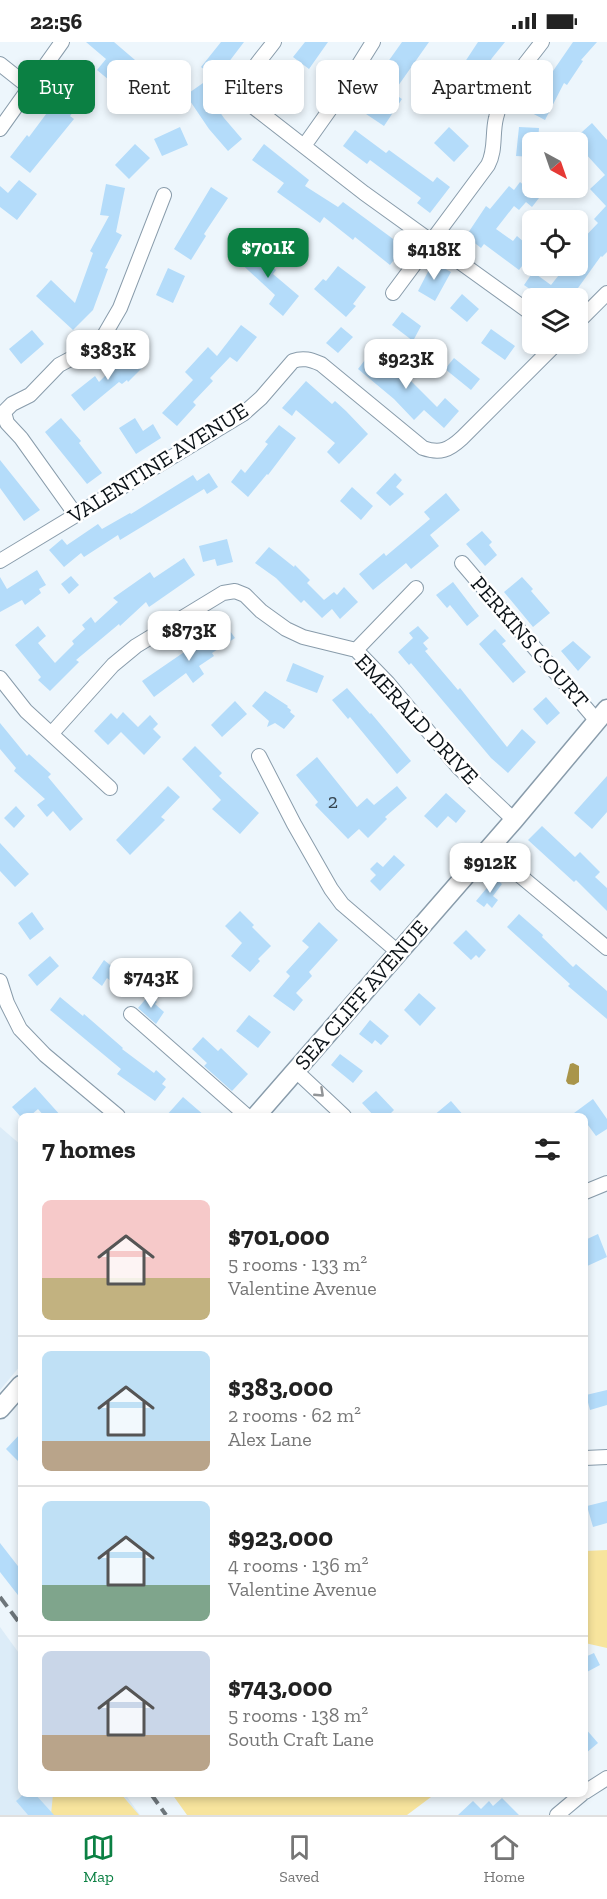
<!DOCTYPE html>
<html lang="en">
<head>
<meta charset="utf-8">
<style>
  body { margin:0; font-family:"Zilla Slab",serif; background:#f6f6f6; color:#222; height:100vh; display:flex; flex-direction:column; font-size:22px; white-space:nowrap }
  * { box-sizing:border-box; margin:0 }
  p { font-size:20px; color:#767676 }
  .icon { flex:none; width:33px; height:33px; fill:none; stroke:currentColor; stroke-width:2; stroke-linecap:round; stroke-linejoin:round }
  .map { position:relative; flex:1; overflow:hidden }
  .drawer { position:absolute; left:18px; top:1071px; width:570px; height:684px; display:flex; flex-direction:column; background:#fff; border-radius:9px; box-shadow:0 3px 9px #0003 }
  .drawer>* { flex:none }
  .guide { position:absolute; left:18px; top:18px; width:572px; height:54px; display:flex; gap:12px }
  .needle { width:39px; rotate:140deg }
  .tools { position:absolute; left:522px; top:90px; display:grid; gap:12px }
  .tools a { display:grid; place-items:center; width:66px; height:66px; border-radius:9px; background:#fff; box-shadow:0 3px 9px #0003; font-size:30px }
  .price { position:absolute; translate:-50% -51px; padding:0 14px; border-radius:12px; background:#fff; color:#222; font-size:20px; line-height:39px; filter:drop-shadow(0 2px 3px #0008) }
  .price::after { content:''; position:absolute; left:50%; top:36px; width:18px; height:14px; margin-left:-9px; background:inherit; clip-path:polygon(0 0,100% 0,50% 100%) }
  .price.selected { background:#0b8043; color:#fff }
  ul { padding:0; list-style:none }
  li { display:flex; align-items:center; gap:18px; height:150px; padding:0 24px }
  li+li { border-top:2px solid #e0e0e0 }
  li span { display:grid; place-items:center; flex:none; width:168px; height:120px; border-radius:9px; color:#555 }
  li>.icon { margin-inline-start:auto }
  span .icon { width:72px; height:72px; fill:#fffc; stroke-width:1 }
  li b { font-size:26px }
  h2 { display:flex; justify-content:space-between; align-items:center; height:72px; padding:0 24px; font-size:26px }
  .pill { padding:0 21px; border-radius:9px; background:#fff; box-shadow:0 3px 9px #0003; font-size:21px; line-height:54px }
  .pill.selected { background:#0b8043; color:#fff }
  .status { display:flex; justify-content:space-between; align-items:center; height:42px; padding:0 30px; background:#fff; direction:ltr }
  .status svg { height:16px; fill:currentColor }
  .dock { display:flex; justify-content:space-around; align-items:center; height:84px; border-top:2px solid #e0e0e0; background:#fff; font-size:16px; color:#767676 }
  .dock a { display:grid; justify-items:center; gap:3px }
  .dock .selected { color:#0b8043 }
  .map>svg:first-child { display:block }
  .built { fill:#dcecf8 }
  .green { fill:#f7e49d }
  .water { fill:#a9954a }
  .building { fill:#b4dcfa }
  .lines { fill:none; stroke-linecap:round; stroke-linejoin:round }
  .street-casing { stroke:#899cab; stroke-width:16 }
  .secondary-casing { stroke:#899cab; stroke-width:21 }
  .street { stroke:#fff; stroke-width:14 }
  .secondary { stroke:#fff; stroke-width:18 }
  .rail { stroke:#6e767b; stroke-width:4; stroke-dasharray:12 6; stroke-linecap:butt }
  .oneway { stroke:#929598 }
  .labels { text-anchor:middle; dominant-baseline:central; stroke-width:5; stroke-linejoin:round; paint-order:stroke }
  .number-label { font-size:20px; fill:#374651 }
  .street-label { font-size:22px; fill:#0d1419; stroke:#fff }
</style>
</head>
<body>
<div class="status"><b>22:56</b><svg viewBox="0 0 49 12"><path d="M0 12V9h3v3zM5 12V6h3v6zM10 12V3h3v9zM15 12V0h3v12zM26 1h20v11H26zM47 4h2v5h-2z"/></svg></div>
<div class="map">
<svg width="607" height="1773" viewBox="0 0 607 1773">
  <rect width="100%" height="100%" fill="#edf6fc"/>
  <path class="built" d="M0,1085L21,1103V1323L0,1348Z
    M0,1585L21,1614V1752H125L140,1773H0Z"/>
  <path class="green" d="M607,1508V1606L585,1601V1509Z
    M53,1752H121L139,1773H51Z
    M172,1752H435L407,1773H187Z"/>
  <path class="water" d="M573,1021L579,1024V1040L574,1043L568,1042L566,1039L570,1022Z"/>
  <path class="building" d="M86,0H114L135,18L115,43L97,28L106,17Z
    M221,0H244L206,50L224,76L242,97L228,109L209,87L186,53L213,34L201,25Z
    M305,0H328L309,27L293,15Z
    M402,0H429L393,51L402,57L384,84L360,68L383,33L380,31Z
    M478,0H505L492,16L475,44L457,32Z
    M573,0H597L581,18L583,19L567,43L564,41L545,78L528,69L540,44L542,45Z
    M75,27L95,41L70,74L74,77L30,131L10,115L27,93L29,95L61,52L58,50Z
    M280,34L301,49L286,61L269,48Z
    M592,81L607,98V210L602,215L601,214L573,253L569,250L565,256H542L524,243L533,230L551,243L566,224H578V202L598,181L594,177L606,164L590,147L605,133L573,98Z
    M180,85L188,103L162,114L154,97Z
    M449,85L469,104L454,120L434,101Z
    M519,85L539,86L538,100H532V115L516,114Z
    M355,88L386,111L389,108L433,140L437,135L450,145L430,171L417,161L421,156L370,118L367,122L343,104Z
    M135,102L150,116L129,137L115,123Z
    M264,102L309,138L305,144L338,165L343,160L404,205L390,223L355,195L353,198L324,175L320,181L277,150L284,141L252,118Z
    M19,138L37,152L17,178L0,165V144L8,151Z
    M520,140L539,156L532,165L526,160L519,168L514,164L496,187L513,199L517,194L532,207V211L519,228L484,202L481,206L466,194L486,164L490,167L509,144L514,148Z
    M106,142L125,146L116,190L122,193L105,226L108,227L93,268L73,288L36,254L51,238L75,261L93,211L90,209L109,174L100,173Z
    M211,145L228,156L204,192L206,194L191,218L174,207Z
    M248,202L276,228L273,232L299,254L283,274L269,262L275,253L235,216Z
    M433,220L451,230L435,259L418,249Z
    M338,224L366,245L353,262L356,264L346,275L314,247L323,237L326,239Z
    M168,226L185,234L173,261L156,253Z
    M462,252L479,267L467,280L450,266Z
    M402,270L421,284L413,299L392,283Z
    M241,283L257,295L237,320L230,315L210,336L213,339L193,360L196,363L177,384L162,371L193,338L185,330L208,305L217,314Z
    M341,285L353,295L338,311L326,301Z
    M491,287L515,304L505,318L481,301Z
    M32,288L44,302L21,322L9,307Z
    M130,309L144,324L128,340L127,338L122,342L119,340L84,369L71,353L95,334L99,340Z
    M371,310L392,327L399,319L414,331L409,337L437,365L445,356L459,369L444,386L424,368L414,378L394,357L358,327Z
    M454,316L480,337L471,348L445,327Z
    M306,339L332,362L335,359L346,369L368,392L339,422L327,410L335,401L296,368L292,374L282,366Z
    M61,376L81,399L79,401L102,431L87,442L45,390Z
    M135,376L143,389L153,382L161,396L136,412L119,386Z
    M279,383L296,396L268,433L267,432L248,455L231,440L241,427L245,431L268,402L265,400Z
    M0,418L40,468L24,479L0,446Z
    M209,431L218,445L207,452L204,447L120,498L118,493L84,515L81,511L64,525L49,508L62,497L67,503L98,482L102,487L130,471L131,472L193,433L197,439Z
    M395,431L402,438L396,445L404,452L390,464L376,451Z
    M352,445L373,464L361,478L340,459Z
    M446,451L460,468L430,493L439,504L411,527L406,521L373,548L359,532L384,511L386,514L430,477L424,470Z
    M482,489L492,500L489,503L497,513L485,524L466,502Z
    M227,497L233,520L217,524L215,517L203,520L199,504Z
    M269,505L294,525L295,523L310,538L307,541L324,558L334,550L337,553L344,545L358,560L340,577L332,567L322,576L304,558L301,561L276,536L255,521Z
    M184,516L195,533L149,565L146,560L120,584L119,582L76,618L79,620L50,649L38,638L41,635L15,603L38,584L46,594L38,601L55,621L74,602L72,599L85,587L82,583L91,575L95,581L118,560L113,556L150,530L154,536Z
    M37,528L46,543L39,547L41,551L25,563L22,558L0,570V535L7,547Z
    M71,534L79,543L69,552L61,542Z
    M522,535L533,547L531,549L550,571L533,585L504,550Z
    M453,540L479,574L467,584L450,563L447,566L436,553Z
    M225,582L235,596L212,611L214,614L199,624L204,632L193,641L186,631L154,655L142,639Z
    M418,584L429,596L423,601L428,607L425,609L458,648L460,646L507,705L522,687L536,700L508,731L491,716L411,621L409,623L398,610L413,596L409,591Z
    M495,587L506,599L502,602L526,630L513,641L479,602Z
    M573,599L591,615L578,629L561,609Z
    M293,621L324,634L317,651L286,639Z
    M347,646L370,672L371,671L411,719L397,732L350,675L348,677L332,658Z
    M265,649L288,664L287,665L291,668L290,670L295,674L284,687L275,681L267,685L269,679L252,664Z
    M546,655L560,671L547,683L533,667Z
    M235,659L247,672L222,695L211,683Z
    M123,670L138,685L150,673L158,682L153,687L161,695L144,713L121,690L108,703L94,689L111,671L117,677Z
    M0,681L27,714L29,712L51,732L48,735L83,777L70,789L53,769L47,775L37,763L45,757L14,729L16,726L0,707Z
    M195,704L222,731L219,734L259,771L240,792L212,767L221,758L182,717Z
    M317,715L357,765L367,756L374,763L397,744L407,756L385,775L387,777L368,796L359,787L348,797L315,763L318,760L296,733Z
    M607,734V770L592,787L574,771Z
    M168,744L180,755L161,775L165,778L130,813L116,798Z
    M446,751L466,769L456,781L448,774L437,786L424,774Z
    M16,764L25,774L14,786L4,776Z
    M542,784L575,815L580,810L600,830L595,835L607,846V869L576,838L574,840L528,798Z
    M0,801L29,832L15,845L0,829Z
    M394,813L405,823L380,849L370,839L376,833L370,827L377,820L383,825Z
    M495,836L502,842L493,854L498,858L492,866L487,861L484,865L476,859Z
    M240,869L254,883L252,885L271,904L258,917L260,919L250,930L231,914L242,901L225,884Z
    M32,870L44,887L30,898L18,881Z
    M519,872L543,893L542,895L573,925L576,922L607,949V977L568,944L570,942L507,885Z
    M319,880L338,898L309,930L312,934L296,951L303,958L294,969L273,954L290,934L286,930L309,905L302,899Z
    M466,888L486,908L479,916L476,913L471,918L453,901Z
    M50,914L59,924L37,944L28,933Z
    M104,918L120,931L112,940L107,936L102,944L92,936Z
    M419,951L436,966L420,984L404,968Z
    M149,953L157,960L155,962L164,970L156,982L138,966Z
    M60,955L83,974L84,972L123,1006L122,1007L154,1031L156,1028L166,1037L162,1042L166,1045L155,1059L117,1032L121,1027L50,968Z
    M249,973L271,990L258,1006L236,989Z
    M370,978L389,994L381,1003L375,998L372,1002L359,992Z
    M203,995L218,1009L221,1006L248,1032L232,1049L204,1024L207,1021L192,1007Z
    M340,1012L363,1029L353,1041L331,1023Z
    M35,1045L61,1074H44L38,1067L30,1074H20L12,1065Z
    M376,1049L394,1068L388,1074H374L362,1061Z
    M183,1055L205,1074H166Z
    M593,1057L607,1077V1087L596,1094L585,1079V1074H570Z
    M451,1059L464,1074H433Z
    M598,1192L607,1215L585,1225V1198Z
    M607,1348V1363L590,1368L586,1353Z
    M21,1391V1422L6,1407Z
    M607,1459V1481L593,1485L587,1464Z
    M0,1501L21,1528V1557L0,1530Z
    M594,1611L600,1623L585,1631V1615Z
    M585,1686L598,1701L585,1712Z
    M24,1752H35L54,1773H28L16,1759Z
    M502,1756L519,1773H458L473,1759L481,1767L489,1759L493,1764Z"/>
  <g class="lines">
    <g class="street-casing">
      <path id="street" d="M274,0C262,17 238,38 247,60L364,151L532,272
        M0,22L29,45
        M0,87L62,0
        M304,104L338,56L373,0
        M393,251L488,123C496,108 492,92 496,76C502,47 525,23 542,0
        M578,280L607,251
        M76,473L21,396L7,381L4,370L12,362L30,353L59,323L93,305L102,297L120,266L164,153
        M0,519L243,372L261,356L293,319C304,315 311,318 321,322L423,406C440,412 449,408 462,396L556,302
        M462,521L597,679
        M356,608L416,546
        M0,636L26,669L110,746
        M52,691L113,623L136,604L223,551L235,549L245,553L261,569L286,587L303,595L356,608L388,641L458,725L514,778
        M259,714L294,782L331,847L342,862L398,910
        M488,807L607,906
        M0,939L7,961L20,987L45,1013L118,1074
        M131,972L247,1074
        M296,1029L344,1074
        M585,1150L607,1141
        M585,1416L607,1415
        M585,1750L607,1736
        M557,1773L582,1752"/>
    </g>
    <g class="secondary-casing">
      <path id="secondary" d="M256,1074L514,778L607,667
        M0,1367L21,1343"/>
    </g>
    <use href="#street" class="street"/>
    <use href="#secondary" class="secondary"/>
    <path class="rail" d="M0,1555L21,1583
      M151,1752L166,1773"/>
  </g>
  <defs><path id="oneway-chevron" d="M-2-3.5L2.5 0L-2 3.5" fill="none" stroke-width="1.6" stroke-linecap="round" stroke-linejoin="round" transform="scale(1.5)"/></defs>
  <use class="oneway" href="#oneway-chevron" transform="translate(320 1051) rotate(43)"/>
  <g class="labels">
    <g class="number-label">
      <text x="333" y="759">2</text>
    </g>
    <g class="street-label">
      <text transform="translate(158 421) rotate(-32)">VALENTINE AVENUE</text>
      <text transform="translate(530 600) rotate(49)">PERKINS COURT</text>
      <text transform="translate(417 677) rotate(47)">EMERALD DRIVE</text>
      <text transform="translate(361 953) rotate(-49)">SEA CLIFF AVENUE</text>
    </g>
  </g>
</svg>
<div class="tools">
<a><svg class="needle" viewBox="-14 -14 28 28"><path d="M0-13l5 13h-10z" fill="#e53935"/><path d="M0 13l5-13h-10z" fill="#767676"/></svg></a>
<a><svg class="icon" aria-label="locate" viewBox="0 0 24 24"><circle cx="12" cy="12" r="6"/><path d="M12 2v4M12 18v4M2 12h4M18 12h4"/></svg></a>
<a><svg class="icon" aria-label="layers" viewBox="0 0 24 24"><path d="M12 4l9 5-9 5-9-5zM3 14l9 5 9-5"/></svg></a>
</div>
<b class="price selected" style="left:268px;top:237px">$701K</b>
<b class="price" style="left:434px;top:239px">$418K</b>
<b class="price" style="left:108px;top:339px">$383K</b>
<b class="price" style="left:406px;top:348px">$923K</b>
<b class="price" style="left:189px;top:620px">$873K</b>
<b class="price" style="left:490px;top:852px">$912K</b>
<b class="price" style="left:151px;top:967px">$743K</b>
<div class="guide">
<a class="pill selected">Buy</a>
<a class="pill">Rent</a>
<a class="pill">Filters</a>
<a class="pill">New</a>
<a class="pill">Apartment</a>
</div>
<section class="drawer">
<h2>7 homes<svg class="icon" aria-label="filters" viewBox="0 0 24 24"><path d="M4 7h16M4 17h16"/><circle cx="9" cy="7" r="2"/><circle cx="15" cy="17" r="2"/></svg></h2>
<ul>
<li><span style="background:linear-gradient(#f6c9c9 65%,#c2b280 0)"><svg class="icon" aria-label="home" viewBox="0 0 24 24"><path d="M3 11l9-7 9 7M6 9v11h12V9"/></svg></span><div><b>$701,000</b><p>5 rooms · 133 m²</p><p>Valentine Avenue</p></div></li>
<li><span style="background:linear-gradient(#bfe0f5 75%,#b9a48a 0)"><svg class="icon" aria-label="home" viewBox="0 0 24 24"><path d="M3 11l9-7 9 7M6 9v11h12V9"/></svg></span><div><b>$383,000</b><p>2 rooms · 62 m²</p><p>Alex Lane</p></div></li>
<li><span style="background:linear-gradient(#bfe0f5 70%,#7fa58c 0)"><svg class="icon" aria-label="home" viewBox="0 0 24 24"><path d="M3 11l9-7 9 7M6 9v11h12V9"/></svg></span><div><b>$923,000</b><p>4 rooms · 136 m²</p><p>Valentine Avenue</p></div></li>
<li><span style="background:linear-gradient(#c9d6e8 70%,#b9a48a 0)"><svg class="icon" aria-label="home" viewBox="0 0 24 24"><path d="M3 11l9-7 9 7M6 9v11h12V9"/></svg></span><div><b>$743,000</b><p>5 rooms · 138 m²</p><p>South Craft Lane</p></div></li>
</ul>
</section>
</div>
<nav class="dock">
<a class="selected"><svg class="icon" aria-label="map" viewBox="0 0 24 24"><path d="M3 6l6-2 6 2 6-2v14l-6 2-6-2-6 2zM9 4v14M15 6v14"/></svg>Map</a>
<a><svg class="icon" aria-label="saved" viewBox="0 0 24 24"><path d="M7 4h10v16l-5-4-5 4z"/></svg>Saved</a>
<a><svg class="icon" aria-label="home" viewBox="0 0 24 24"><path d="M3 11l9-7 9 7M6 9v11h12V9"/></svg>Home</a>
</nav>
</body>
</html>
